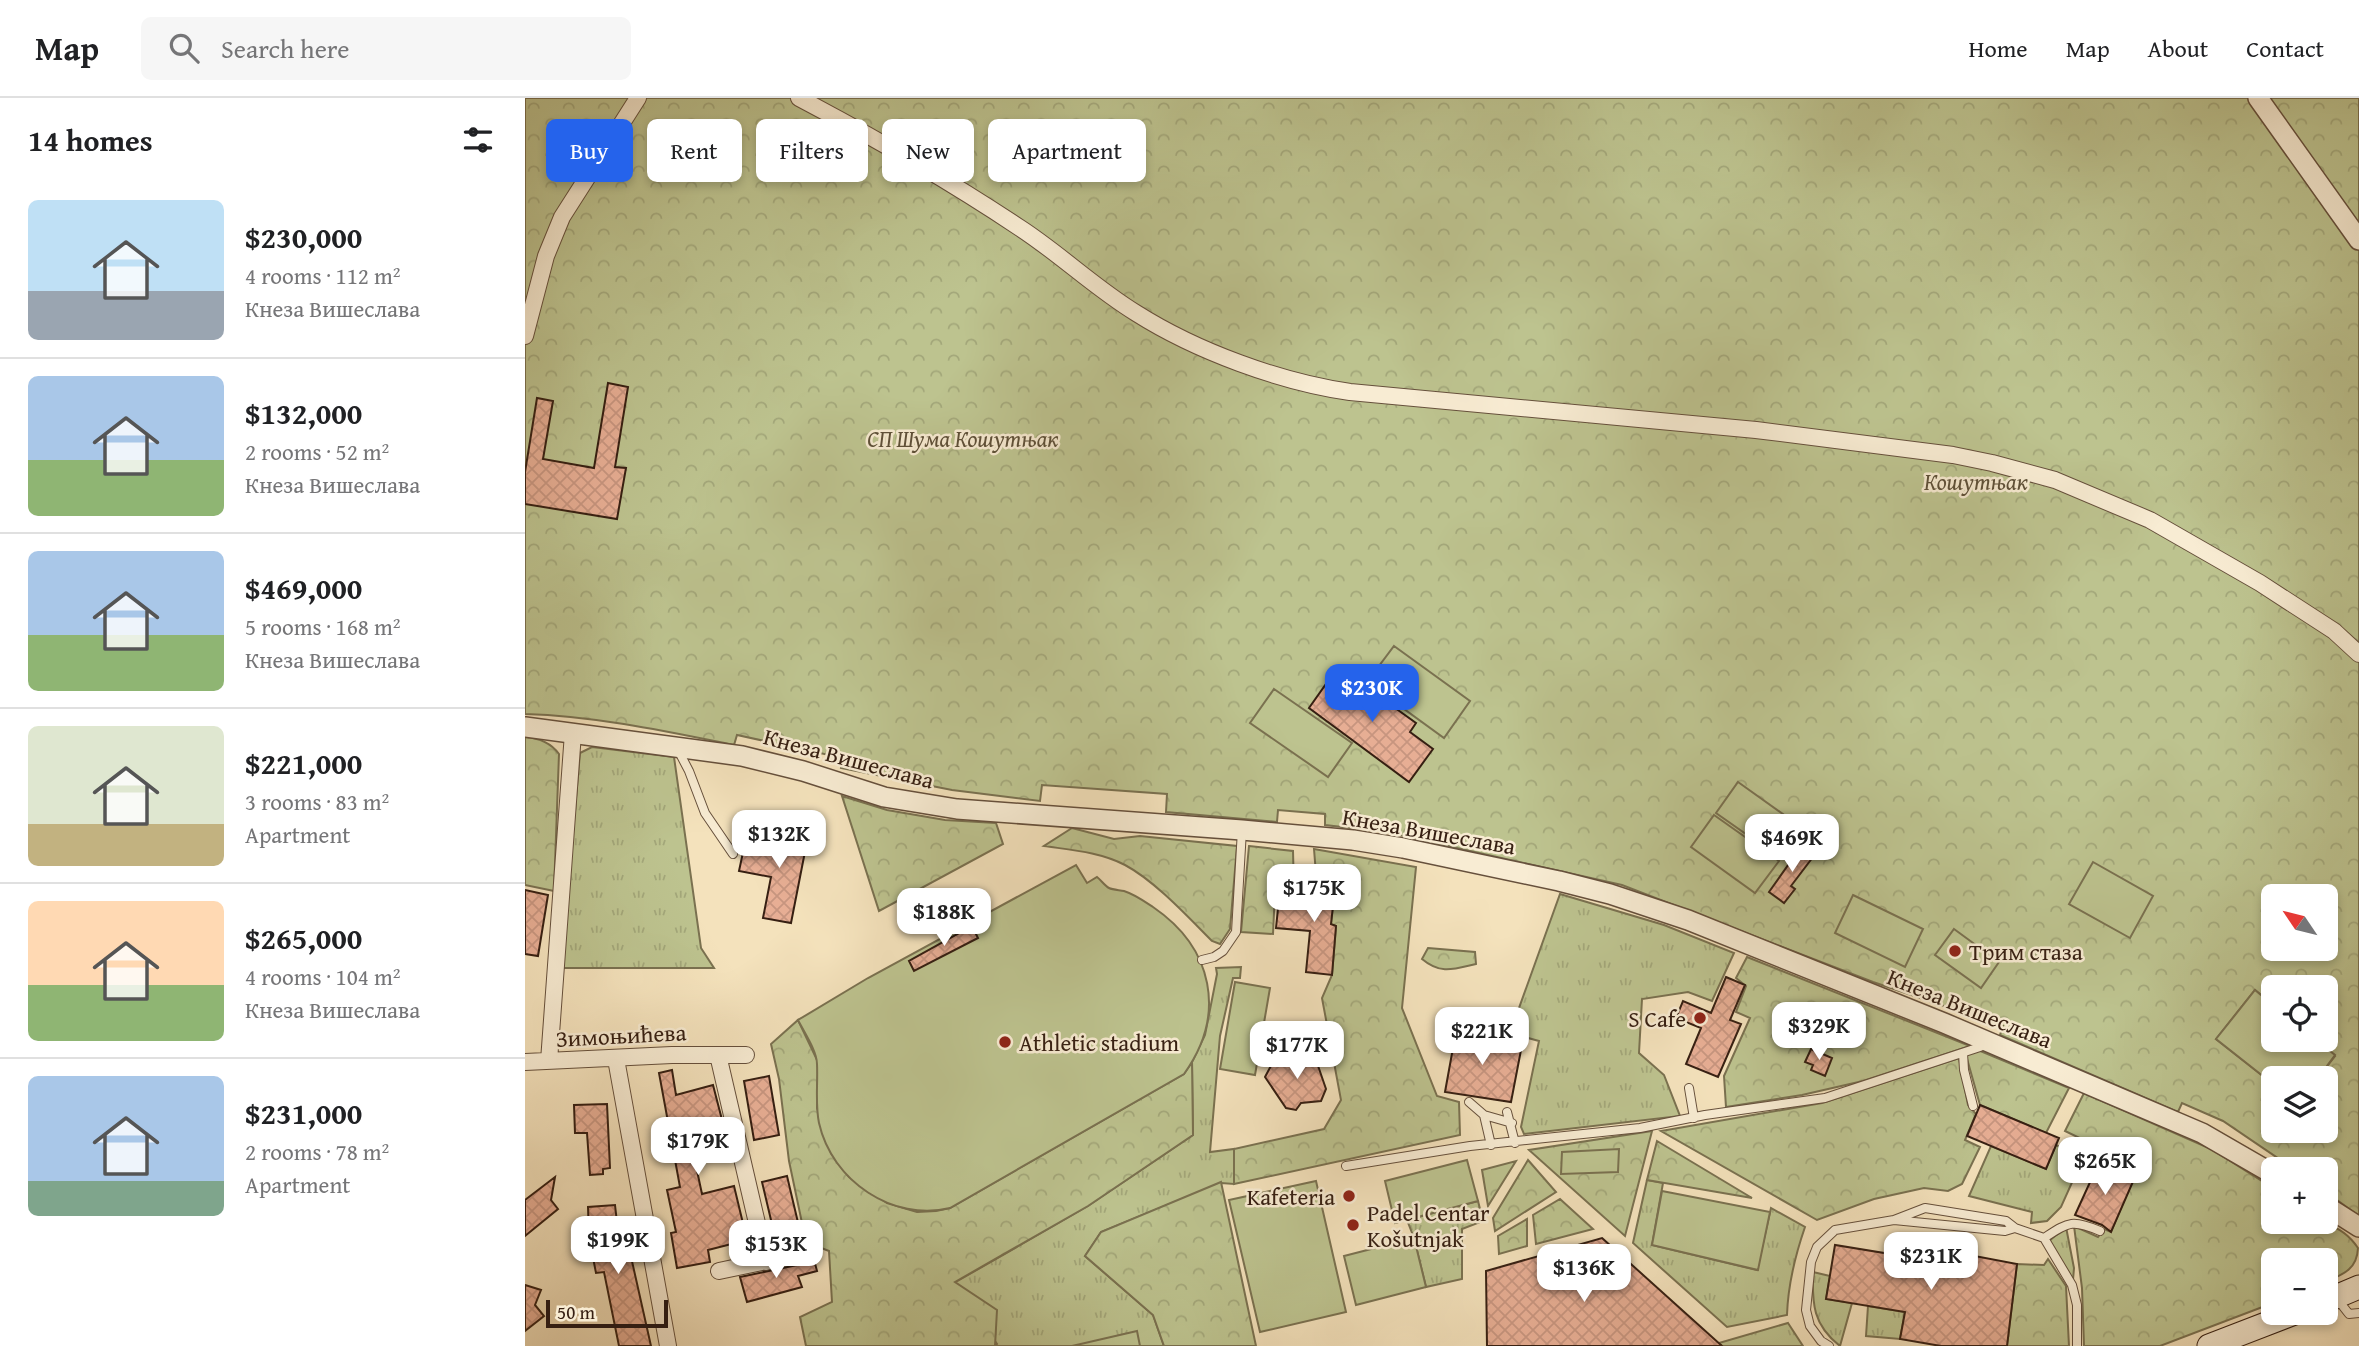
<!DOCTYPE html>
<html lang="en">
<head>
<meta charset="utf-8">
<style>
  body { margin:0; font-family:"Gentium Book Plus",serif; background:#f6f6f6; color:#202124; height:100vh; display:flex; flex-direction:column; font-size:26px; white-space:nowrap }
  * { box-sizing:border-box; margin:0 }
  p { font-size:23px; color:#757577 }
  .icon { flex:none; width:38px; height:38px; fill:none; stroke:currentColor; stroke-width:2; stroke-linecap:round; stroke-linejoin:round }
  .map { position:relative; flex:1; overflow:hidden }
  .drawer { display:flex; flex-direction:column; background:#fff; width:525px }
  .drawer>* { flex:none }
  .hud { position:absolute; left:21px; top:21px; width:665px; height:63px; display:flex; gap:14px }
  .needle { width:46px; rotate:305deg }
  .controls { position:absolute; left:1736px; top:786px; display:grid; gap:14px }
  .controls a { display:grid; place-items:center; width:77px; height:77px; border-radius:10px; background:#fff; box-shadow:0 4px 10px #0003; font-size:35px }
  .scale { position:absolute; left:21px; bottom:18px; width:122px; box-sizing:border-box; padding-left:7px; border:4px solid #361f12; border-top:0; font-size:19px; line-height:24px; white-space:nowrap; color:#361f12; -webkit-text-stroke:5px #f8ecd3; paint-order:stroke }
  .price { position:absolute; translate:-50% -60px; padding:0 16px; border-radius:14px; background:#fff; color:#222; font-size:23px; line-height:46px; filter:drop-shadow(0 2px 4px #0008) }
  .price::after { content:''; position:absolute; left:50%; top:42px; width:21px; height:16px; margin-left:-10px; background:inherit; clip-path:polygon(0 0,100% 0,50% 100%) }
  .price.selected { background:#2563eb; color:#fff }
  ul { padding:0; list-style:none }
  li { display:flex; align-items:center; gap:21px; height:175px; padding:0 28px }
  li+li { border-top:2px solid #e0e0e0 }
  li span { display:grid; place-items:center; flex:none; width:196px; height:140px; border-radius:10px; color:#555 }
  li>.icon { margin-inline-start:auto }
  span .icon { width:84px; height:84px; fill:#fffc; stroke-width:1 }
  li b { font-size:30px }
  h2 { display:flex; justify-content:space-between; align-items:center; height:84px; padding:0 28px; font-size:30px }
  .chip { padding:0 24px; border-radius:10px; background:#fff; box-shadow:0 4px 10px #0003; font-size:24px; line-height:63px }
  .chip.selected { background:#2563eb; color:#fff }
  header { display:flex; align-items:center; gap:42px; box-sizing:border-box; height:98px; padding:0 35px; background:#fff; border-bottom:2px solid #e0e0e0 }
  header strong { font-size:33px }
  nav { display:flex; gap:38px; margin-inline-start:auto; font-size:24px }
  .search { width:490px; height:63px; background:#f6f6f6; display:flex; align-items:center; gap:18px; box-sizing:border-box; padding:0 24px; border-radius:10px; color:#757577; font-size:26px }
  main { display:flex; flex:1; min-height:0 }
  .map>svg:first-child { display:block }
  .grass { fill:url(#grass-tufts); stroke:#7a7150; stroke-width:2 }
  .forest { fill:url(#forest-crowns); stroke:#7a7150; stroke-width:2; fill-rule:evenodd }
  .pitch { fill:#bdc38f; stroke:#7a7150; stroke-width:2 }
  .building { fill:url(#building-cross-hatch); stroke:#361f12; stroke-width:2 }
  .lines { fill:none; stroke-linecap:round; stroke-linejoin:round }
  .service-casing { stroke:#66503c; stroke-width:10 }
  .minor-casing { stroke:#66503c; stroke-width:18 }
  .tertiary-casing { stroke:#66503c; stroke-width:22 }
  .secondary-casing { stroke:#361f12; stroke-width:25 }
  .service { stroke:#f8ecd3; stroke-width:8 }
  .minor { stroke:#f8ecd3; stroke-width:16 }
  .tertiary { stroke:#f8ecd3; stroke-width:19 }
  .secondary { stroke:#f8ecd3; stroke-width:23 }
  .poi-dot { fill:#8f2418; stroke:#f8ecd3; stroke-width:2.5 }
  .labels { text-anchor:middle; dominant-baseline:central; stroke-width:5; stroke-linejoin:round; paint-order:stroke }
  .park-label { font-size:23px; font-style:italic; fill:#5e5038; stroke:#f8ecd3 }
  .street-label { font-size:23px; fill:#361f12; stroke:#f8ecd3 }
  .poi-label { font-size:23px; fill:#361f12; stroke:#f8ecd3; text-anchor:start }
</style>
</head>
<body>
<header>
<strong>Map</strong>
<div class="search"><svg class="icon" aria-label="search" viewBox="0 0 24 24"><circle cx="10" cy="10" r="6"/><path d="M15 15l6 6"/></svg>Search here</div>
<nav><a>Home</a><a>Map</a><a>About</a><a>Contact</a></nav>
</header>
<main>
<section class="drawer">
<h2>14 homes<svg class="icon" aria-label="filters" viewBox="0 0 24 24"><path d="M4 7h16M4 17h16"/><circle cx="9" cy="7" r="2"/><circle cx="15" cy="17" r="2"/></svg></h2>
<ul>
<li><span style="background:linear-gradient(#bfe0f5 65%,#9aa5b1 0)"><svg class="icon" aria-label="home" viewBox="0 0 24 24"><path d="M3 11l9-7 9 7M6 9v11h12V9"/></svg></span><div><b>$230,000</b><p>4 rooms · 112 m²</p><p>Кнеза Вишеслава</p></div></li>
<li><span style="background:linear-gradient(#a9c7e8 60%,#8fb573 0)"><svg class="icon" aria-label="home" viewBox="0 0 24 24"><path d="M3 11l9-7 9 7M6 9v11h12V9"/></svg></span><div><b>$132,000</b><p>2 rooms · 52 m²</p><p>Кнеза Вишеслава</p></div></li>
<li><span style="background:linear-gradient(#a9c7e8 60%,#8fb573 0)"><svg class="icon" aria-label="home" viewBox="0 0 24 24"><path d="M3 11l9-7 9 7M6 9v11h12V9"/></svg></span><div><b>$469,000</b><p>5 rooms · 168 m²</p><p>Кнеза Вишеслава</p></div></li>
<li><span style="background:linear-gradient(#dfe7d0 70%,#c2b280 0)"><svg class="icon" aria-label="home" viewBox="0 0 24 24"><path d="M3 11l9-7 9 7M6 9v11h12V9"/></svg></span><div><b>$221,000</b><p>3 rooms · 83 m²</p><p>Apartment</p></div></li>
<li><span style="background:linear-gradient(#ffd9b3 60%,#8fb573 0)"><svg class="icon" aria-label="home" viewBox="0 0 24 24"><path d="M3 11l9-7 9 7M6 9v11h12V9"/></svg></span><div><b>$265,000</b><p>4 rooms · 104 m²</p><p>Кнеза Вишеслава</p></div></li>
<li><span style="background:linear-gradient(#a9c7e8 75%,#7fa58c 0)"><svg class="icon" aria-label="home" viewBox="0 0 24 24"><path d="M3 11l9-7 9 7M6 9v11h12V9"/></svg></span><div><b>$231,000</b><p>2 rooms · 78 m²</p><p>Apartment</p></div></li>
</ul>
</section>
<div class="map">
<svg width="1834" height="1248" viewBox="0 0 1834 1248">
  <defs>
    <pattern id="grass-tufts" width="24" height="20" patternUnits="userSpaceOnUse" patternTransform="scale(1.75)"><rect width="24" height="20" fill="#bdc38f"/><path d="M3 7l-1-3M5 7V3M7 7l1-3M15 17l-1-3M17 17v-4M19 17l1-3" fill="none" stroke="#a3a77a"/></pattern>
    <pattern id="forest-crowns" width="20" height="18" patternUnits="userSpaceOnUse" patternTransform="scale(1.75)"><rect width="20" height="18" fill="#bdc38f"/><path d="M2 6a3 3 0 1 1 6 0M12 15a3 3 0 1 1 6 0" fill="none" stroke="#a3a77a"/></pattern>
    <pattern id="building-cross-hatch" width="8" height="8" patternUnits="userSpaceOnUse" patternTransform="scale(1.75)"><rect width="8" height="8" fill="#e7ae94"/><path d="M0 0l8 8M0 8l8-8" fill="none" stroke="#c7957f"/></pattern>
  </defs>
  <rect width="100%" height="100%" fill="#f4e2bc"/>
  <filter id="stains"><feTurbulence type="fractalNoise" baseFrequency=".00286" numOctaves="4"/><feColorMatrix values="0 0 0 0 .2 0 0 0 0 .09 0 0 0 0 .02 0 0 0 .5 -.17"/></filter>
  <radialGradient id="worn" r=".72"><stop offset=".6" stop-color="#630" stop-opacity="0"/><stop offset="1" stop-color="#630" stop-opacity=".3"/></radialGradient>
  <path class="grass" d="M67,649L149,659L176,850L189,870H36L55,655Z
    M1035,796L1139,827L1209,855L1187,903L1163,894L1117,901L1114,955L1139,977L1155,1018L999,1036L996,1029L1014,943L985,935Z
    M716,869L715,880H708L695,938L685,1054L709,1051V1086L696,1085L576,1134L560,1158L628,1217L639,1248H470L472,1246L429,1185L563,1108L668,1037L667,964L680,937L692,876L691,870Z
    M1531,1047L1558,1060L1536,1109L1522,1123L1506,1125L1507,1114L1444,1098L1466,1048L1521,1071Z
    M1122,1082L1138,1085L1127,1147L1232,1172L1246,1110L1280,1129C1270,1158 1263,1186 1262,1217L1202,1229L1108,1145Z
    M953,1103L958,1123L937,1131V1181L901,1189L889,1140L882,1122Z
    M1541,1129L1549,1170L1548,1182L1524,1143Z
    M1288,1174L1305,1178L1301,1201L1327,1205L1315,1248C1288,1227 1287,1206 1288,1174Z
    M1343,1208L1380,1214L1375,1241L1341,1238Z
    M1263,1225L1278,1248H1197L1194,1245Z"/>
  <path class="forest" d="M0,0H1834V1118L1801,1094V1071H1769L1698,1023L1657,1005L1653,1014L1475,937L1478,928L1348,884L1097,787L861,734L800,727V716L753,712L752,724L641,714L642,696L517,687L515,703L427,692L316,670L318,660L212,637L209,647C140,633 70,618 0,616ZM1748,798H1801V850H1748ZM1748,889H1801V936L1806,941L1800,949L1810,958L1793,980H1801V1032H1748V986L1691,941L1730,892L1748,907Z
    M0,639C14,640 26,645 34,656L29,793L0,787Z
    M317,698L362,712L420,722L471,725L478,746L354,813Z
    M547,730L589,741L615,738L712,748L705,831L695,846L687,843C663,819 630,783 600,767C575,754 546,752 519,748Z
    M724,748L768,753L769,794L750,793L748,836L716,834Z
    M789,751L891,769L877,910L912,998L934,1004L935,1037L709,1086V1051L799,1031L816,1002L797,900L807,877L811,829L806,826L811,781L791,776Z
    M903,850L950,854L951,866C929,871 916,877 897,861Z
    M1222,859L1445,948L1338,983L1277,997L1201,1009L1199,978L1225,920L1211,914L1221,888L1211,880Z
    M273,922L293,964L292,1010L306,1055L314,1067L324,1079L362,1105L392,1114L411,1113L425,1110L659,976L667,964L668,1037L563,1108L430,1184L472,1212L470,1248H281L275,1219L307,1204L304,1153L281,1144L264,1063L254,981L246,946Z
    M1453,952L1544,990L1521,1035L1455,1007L1441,957Z
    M1434,960L1443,1007L1451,1016L1440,1042L1455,1049L1437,1086L1423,1093L1399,1090L1349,1101L1292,1122L1136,1033L1297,1005Z
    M1559,995L1686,1051L1748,1090V1124C1783,1124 1811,1118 1833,1150C1832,1171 1819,1176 1801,1184V1162H1748V1205L1635,1248H1559L1557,1190L1549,1128L1573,1139L1579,1131L1586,1134L1609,1079L1586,1069L1590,1057L1540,1033Z
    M1127,1033L1100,1138L1004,1052Z
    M1132,1043L1227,1100L1122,1082Z
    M1003,1062L1031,1094L970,1133L968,1120Z
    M991,1063L963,1108L957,1072Z
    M696,1084L731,1248H639L628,1217L560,1158L576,1134Z
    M1035,1101L1068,1131L1011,1146L1008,1117Z
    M1002,1121V1148L974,1156L973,1138Z
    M1523,1161L1541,1188L1544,1248H1482L1492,1166L1519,1167Z"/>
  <path class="pitch" d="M869,548L945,603L919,640L842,584Z
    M749,591L827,645L803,679L725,625Z
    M1213,684L1276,729L1255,760L1191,715Z
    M1189,717L1254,763L1230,795L1166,749Z
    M1568,764L1628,798L1605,840L1544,806Z
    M551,767L562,785L572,779C576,782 580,788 584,790C588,792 595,792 599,793C609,796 619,803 628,809C688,850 702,916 659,976L425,1110C368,1124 307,1083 294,1025C290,1006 293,986 292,966C292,953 279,934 273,922L343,880Z
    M1328,797L1398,831L1380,869L1310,835Z
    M1429,831L1474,864L1456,890L1410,857Z
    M710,884L745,890L730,977L695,971Z
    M1730,892L1748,907V942H1801V936L1806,941L1800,949L1810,957L1793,980H1748V986L1691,941Z
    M1094,1051L1093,1074L1036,1076L1037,1054Z
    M942,1062L953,1103L870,1125L860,1083Z
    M791,1083L821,1214L735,1234L704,1102Z
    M1137,1093L1245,1114L1233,1172L1127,1147Z
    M889,1140L901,1189L831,1207L819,1158Z
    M612,1233L615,1248H547Z"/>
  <path class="building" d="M83,285L103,289L90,369L101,370L92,421L0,406V374L12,300L28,303L18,361L69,370Z
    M813,569L891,625L885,634L908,651L884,684L784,610Z
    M260,724L285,728L266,825L238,820L246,779L214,773L220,745L254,752Z
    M1278,746L1291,755L1266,788L1270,791L1259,805L1244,794Z
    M791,779L811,781L806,826L811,828L807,877L781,874L785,833L751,830L754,801L788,804Z
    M0,792L23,797L13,858L0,856Z
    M447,828L453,840L389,873L384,863Z
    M1201,879L1220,887L1205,922L1216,926L1193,979L1161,966L1176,930L1151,920L1158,903L1186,915Z
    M932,928L967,934L965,947L996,952L986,1004L920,994Z
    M1286,951L1307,960L1300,978L1286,972L1288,967L1280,964Z
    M790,959L801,991L796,1003L776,1005L771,1012L761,1010L740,979L749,962Z
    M147,972L151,997L188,987L203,1045L168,1054L177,1096L209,1088L222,1142L183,1152L185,1164L152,1170L146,1135L151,1134L142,1092L155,1089L134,975Z
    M244,978L254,1037L229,1042L219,983Z
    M82,1006L85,1070L78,1071V1076L65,1077L62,1035H50L49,1007Z
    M1455,1007L1534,1040L1521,1071L1442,1038Z
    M1586,1069L1610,1079L1586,1134L1577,1127L1550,1117L1571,1071L1583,1076Z
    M262,1078L275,1133L250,1139L237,1084Z
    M30,1079L26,1102L33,1111L0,1138V1102Z
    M90,1107L93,1133L100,1132L126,1248H94L79,1174L71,1175L64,1139L63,1109Z
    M1077,1140L1197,1248H962L961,1173Z
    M1399,1140L1441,1145L1439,1156L1492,1166L1482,1248H1416L1375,1241L1380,1214L1301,1201L1310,1147L1396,1161Z
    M288,1158L292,1173L273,1178L277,1189L222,1204L215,1179L272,1167L280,1161Z
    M0,1187L16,1192L10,1207L19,1218L0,1233Z"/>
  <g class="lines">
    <g class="service-casing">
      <path id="service" d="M152,650L164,673L180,715L208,756
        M677,862L689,859L698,853L711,834L717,732
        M1438,955L1439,972L1448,1008
        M1164,990L1169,1020
        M944,1004L959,1017L966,1047
        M982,1014L990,1045
        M959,1017L987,1025
        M821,1068L945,1048L1115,1030L1180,1017L1300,1000L1455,949L1459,943
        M1369,1122L1480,1133L1490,1130
        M1519,1140C1544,1124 1547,1121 1575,1133
        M1813,1202L1824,1216L1834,1215
        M1304,1248L1296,1243L1285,1228L1281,1212L1286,1164L1292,1149L1310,1132L1369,1122L1400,1110L1481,1123L1490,1130L1519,1140L1547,1187L1552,1207V1248"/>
    </g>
    <g class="minor-casing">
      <path id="minor" d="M274,0C350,40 423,82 495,130C535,156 570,190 611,215C671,253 755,284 825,294L1231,332L1428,357L1467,365L1530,382L1625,422L1735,485L1809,533L1834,556
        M0,238L21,158L37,119L113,0
        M193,957L241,1164
        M91,961L143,1248
        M24,963L48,635
        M0,964L147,957H221
        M194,1173L270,1157"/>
    </g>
    <g class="tertiary-casing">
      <path id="tertiary" d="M1733,0L1834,142
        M0,629L217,658L278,673L359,699L432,711L717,732L828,742L878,750L1034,783L1085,796L1163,822L1419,925L1677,1035L1748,1076
        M1801,1108L1834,1129"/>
    </g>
    <g class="secondary-casing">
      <path id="secondary" d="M1801,1203L1834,1189
        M1684,1248L1772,1214"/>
    </g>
    <use href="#service" class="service"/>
    <use href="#minor" class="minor"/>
    <use href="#tertiary" class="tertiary"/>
    <use href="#secondary" class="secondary"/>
  </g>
  <g class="poi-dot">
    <circle cx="1430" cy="853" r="7"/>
    <circle cx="1175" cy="920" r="7"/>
    <circle cx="480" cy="944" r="7"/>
    <circle cx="824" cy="1098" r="7"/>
    <circle cx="828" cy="1127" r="7"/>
  </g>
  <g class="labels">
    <g class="park-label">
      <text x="438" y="340">СП Шума Кошутњак</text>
      <text x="1451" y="383">Кошутњак</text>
    </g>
    <g class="street-label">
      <text transform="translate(324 660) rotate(15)">Кнеза Вишеслава</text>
      <text transform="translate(904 733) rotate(10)">Кнеза Вишеслава</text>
      <text transform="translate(1445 910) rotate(22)">Кнеза Вишеслава</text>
      <text transform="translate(96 937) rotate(-3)">Зимоњићева</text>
    </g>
    <g class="poi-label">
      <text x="1444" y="853">Трим стаза</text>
      <text x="1161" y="920" text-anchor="end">S Cafe</text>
      <text x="494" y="944">Athletic stadium</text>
      <text x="810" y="1098" text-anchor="end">Kafeteria</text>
      <text x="842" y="1114">Padel Centar<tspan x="842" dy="26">Košutnjak</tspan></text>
    </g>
  </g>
  <rect width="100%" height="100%" filter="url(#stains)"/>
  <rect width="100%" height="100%" fill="url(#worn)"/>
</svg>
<div class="controls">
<a><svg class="needle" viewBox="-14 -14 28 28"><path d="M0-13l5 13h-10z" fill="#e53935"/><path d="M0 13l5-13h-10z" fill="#757577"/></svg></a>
<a><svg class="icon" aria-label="locate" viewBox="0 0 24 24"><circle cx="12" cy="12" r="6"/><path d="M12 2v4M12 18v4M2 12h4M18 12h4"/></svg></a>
<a><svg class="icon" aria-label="layers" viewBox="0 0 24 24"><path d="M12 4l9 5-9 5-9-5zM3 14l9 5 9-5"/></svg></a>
<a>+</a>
<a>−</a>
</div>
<div class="scale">50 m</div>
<b class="price selected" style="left:847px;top:626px">$230K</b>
<b class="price" style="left:254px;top:772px">$132K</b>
<b class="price" style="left:1267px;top:776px">$469K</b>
<b class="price" style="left:789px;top:826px">$175K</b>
<b class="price" style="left:419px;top:850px">$188K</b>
<b class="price" style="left:1294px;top:964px">$329K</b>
<b class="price" style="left:957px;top:969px">$221K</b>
<b class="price" style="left:772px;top:983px">$177K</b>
<b class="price" style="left:173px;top:1079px">$179K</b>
<b class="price" style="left:1580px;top:1099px">$265K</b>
<b class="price" style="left:93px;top:1178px">$199K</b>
<b class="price" style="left:251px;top:1182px">$153K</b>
<b class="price" style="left:1406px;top:1194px">$231K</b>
<b class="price" style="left:1059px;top:1206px">$136K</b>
<div class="hud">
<a class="chip selected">Buy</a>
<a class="chip">Rent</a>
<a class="chip">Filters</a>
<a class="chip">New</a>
<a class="chip">Apartment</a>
</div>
</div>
</main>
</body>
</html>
